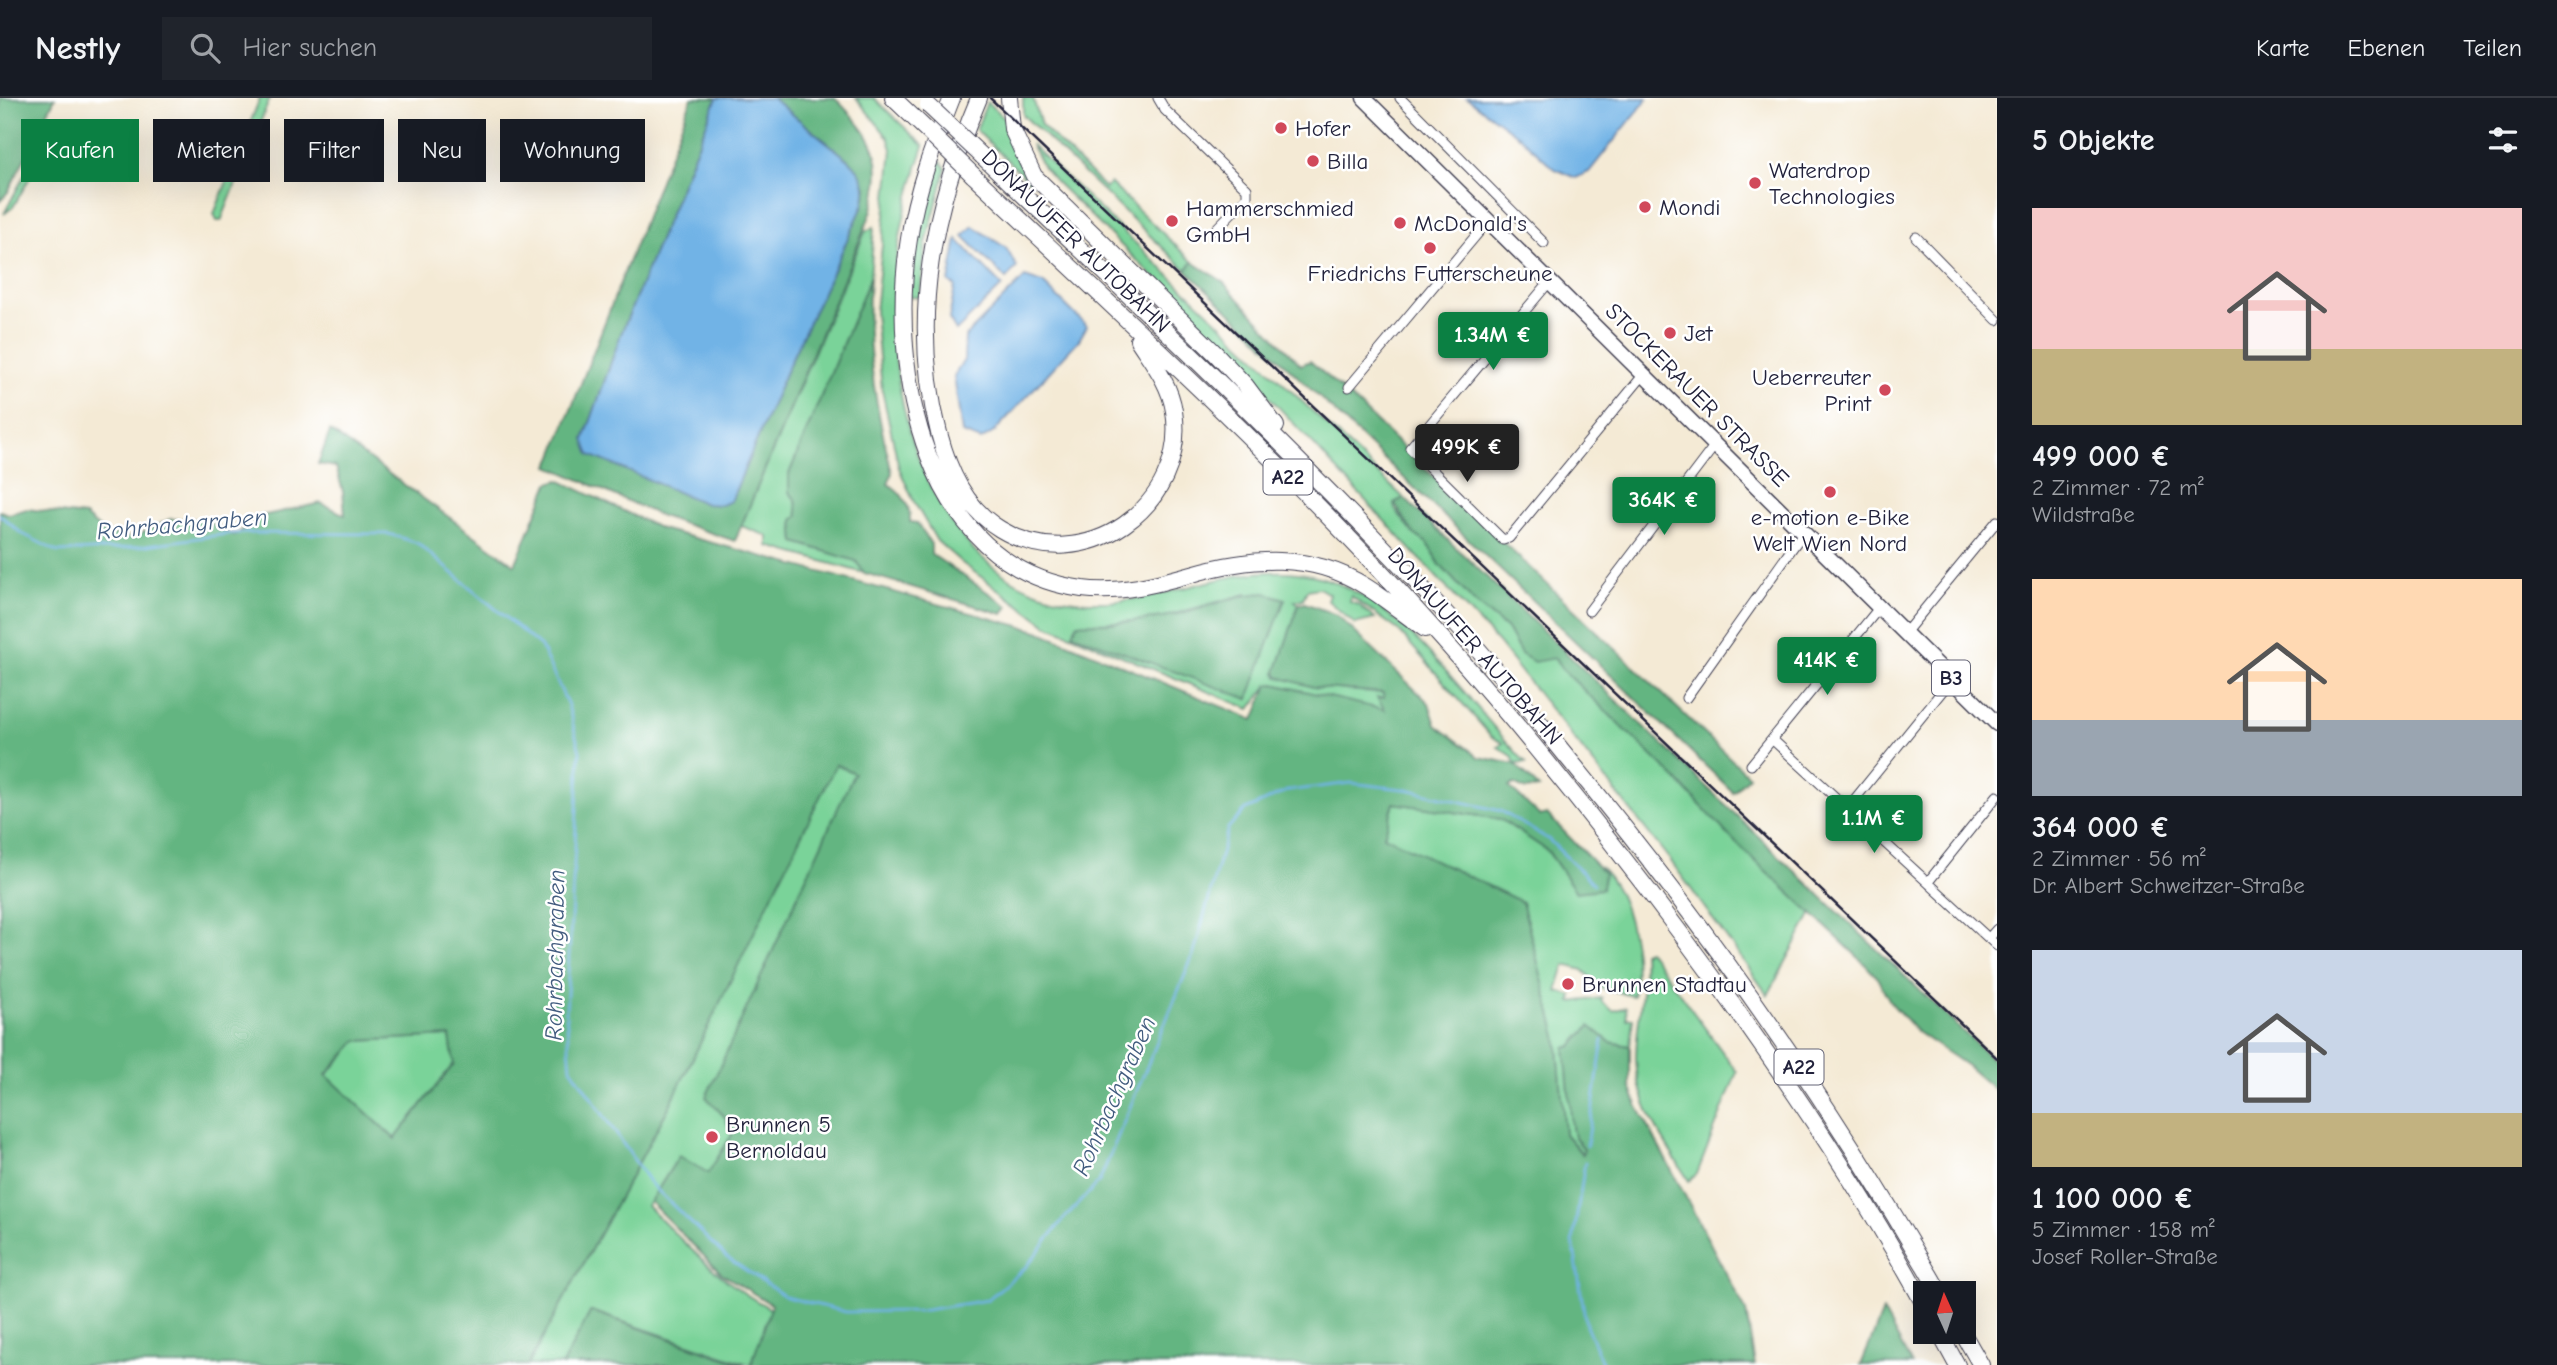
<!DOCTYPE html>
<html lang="de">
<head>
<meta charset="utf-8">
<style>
  body { margin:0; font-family:"Comic Neue",sans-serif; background:#20242c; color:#f1f3f6; height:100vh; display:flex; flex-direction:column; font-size:26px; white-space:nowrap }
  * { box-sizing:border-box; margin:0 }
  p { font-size:23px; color:#9ea1a6 }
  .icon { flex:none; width:38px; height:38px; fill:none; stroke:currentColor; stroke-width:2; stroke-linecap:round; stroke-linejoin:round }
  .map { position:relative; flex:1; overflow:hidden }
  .details { display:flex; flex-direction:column; background:#171b24; width:560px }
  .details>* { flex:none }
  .banner { position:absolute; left:21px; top:21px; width:665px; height:63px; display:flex; gap:14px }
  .needle { width:46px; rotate:357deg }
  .fabs { position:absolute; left:1913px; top:1183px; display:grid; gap:14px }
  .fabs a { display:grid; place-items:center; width:63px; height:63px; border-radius:0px; background:#171b24; box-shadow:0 7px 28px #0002; font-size:35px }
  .price { position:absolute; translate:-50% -60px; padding:0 16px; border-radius:7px; background:#0b8043; color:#fff; font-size:23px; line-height:46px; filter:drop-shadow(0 2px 4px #0008) }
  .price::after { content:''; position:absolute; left:50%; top:42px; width:21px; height:16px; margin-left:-10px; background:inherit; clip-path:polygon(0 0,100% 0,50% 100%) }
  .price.current { background:#222; color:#fff }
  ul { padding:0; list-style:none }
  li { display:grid; align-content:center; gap:14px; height:371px; padding:0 35px }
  li span { display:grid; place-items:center; height:217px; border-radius:0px; color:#555 }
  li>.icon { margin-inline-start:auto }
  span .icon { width:126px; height:126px; fill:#fffc; stroke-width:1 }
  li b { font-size:30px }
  h2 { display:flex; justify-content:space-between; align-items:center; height:84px; padding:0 35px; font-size:30px }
  .pill { padding:0 24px; border-radius:0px; background:#171b24; box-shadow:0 7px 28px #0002; font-size:24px; line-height:63px }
  .pill.current { background:#0b8043; color:#fff }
  header { display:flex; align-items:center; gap:42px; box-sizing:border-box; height:98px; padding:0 35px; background:#171b24; border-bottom:2px solid #363941 }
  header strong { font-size:33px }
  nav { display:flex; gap:38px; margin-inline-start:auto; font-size:24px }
  .search { width:490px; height:63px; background:#20242c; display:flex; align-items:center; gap:18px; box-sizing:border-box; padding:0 24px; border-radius:0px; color:#9ea1a6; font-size:26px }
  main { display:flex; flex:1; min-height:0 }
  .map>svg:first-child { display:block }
  .green { fill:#7ad399; stroke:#4e7a6a; stroke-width:2; fill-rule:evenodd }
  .forest { fill:#63b581; stroke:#426c5e; stroke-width:2; fill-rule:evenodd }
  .water { fill:#71b3e6; stroke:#4a6a90; stroke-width:2 }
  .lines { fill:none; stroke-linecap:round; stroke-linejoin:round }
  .stream { stroke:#71b3e6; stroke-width:2.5 }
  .minor-casing { stroke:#424052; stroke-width:11 }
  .primary-casing { stroke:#424052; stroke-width:17 }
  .motorway-casing { stroke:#424052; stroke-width:18 }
  .minor { stroke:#fff; stroke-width:9 }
  .primary { stroke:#fff; stroke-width:14 }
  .motorway { stroke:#fff; stroke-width:16 }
  .rail { stroke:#22223b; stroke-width:2.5 }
  .motorway-bridge-casing { stroke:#424052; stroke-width:18; stroke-linecap:butt }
  .motorway-bridge { stroke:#fff; stroke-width:16 }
  .poi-dot { fill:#d1495b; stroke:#fff; stroke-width:2.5 }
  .labels { text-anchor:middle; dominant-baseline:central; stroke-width:5; stroke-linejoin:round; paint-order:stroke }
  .shield { fill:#fff; stroke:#646476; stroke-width:2 }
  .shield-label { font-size:21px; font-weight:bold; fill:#22223b }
  .poi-label { font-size:23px; fill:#22223b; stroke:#fff; text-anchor:start }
  .street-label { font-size:23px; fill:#22223b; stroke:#fff }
  .water-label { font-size:24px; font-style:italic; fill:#425c7f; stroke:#fff }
</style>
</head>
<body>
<header>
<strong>Nestly</strong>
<div class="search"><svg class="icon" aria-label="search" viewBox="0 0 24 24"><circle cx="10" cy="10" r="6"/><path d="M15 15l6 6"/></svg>Hier suchen</div>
<nav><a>Karte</a><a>Ebenen</a><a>Teilen</a></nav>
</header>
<main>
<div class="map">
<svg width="1997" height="1267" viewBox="0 0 1997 1267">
  <rect width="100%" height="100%" fill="#fff"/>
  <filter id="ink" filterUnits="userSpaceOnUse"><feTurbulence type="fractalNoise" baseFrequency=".0143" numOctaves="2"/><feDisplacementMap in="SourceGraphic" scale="14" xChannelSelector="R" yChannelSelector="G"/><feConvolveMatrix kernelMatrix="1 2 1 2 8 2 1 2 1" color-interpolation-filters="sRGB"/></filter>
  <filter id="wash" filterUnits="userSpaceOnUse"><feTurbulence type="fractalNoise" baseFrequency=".00686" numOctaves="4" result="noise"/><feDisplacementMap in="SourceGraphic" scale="28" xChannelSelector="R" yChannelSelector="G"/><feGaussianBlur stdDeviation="1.57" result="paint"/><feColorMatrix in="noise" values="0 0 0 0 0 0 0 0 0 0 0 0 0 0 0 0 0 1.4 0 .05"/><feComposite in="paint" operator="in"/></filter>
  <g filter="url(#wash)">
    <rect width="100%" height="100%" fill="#f4ead5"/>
    <path class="green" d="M260,0H270L221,123H217L214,116Z
      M856,0H874L924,48C906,101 893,155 893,212C892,332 946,498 1089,504C1171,507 1246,455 1326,481C1409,509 1467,604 1526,665L1515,666L1512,658L1498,649L1503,645L1491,638L1398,532L1351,498L1350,504L1359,507L1375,521L1355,526L1327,502L1329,496L1319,490L1307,492L1303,501L1295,503L1299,506L1276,575L1313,589L1383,595L1384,600H1378L1385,613L1274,586L1268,587L1250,611L1047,527L962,465L937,443L914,404L899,370L882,292L875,214L892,51L888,39ZM1246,496L1248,601L1102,526L1156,521Z
      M1023,0H1033L1041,27L1105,90L1110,85L1193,164L1186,172L1023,17Z
      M987,4L1005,21L1014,55L1032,86L976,32Z
      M48,32L56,43L29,81L13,109L4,116Z
      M1031,46L1404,400L1394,405L1395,411L1414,436L1427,445L1440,467L1475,505L1507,531L1521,556L1555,560L1561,570C1648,648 1726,735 1812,815L1768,897L1670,762L1498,545L1193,217L1057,85L1043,69Z
      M938,61L946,70L926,145L920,199H909L920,125Z
      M874,129L870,180L789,376V394L796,402L798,419L793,422L795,444L856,463L864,475L768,448V438L741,428L865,134Z
      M835,666L855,675L707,999L725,1019L732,1037L708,1076L679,1058L647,1108C686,1146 721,1185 771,1211L751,1267L591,1213L562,1267H528L670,1007Z
      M1394,705L1500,721L1548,753L1576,794L1604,775L1599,768C1629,794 1641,861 1633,898L1602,890L1583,872L1565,867L1557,893L1573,898L1571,904L1602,900L1601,903L1613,913L1626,909L1627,921L1633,920L1630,948L1610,944L1590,928L1572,948L1566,950L1572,1029L1574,1039L1584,1051L1583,1056L1565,1036L1557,938L1384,738Z
      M1648,852L1737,974L1697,1076L1689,1083C1666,1046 1637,1008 1636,961C1636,926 1646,890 1643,854Z
      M450,938L454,965L395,1041L326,977L357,943Z"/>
    <path class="forest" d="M0,0H55L8,94L0,103Z
      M692,0H717L621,236L584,342L731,403L787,271L863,108L867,90L850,63L772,0H835C875,41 887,57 871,115L735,443L661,418L549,368Z
      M1193,164L1222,183L1301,267L1310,263L1350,299L1749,678L1733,694L1186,172Z
      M870,180C864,247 876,311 892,375L888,386C901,393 911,408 910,424L917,425L931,446V456L1008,508L1003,516L864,475L856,463L795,444L793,422L798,418L796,402L789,394V376Z
      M330,333L515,467L549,385L559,382L661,431L1038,533L1254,622L1268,587L1274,586L1385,612L1377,600H1384L1383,595L1313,589L1278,579L1276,574L1299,506L1305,505L1337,517L1429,605L1436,627L1479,659L1515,666L1539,690L1526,692L1514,686L1509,689L1540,718L1547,716L1604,775L1602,791L1576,794L1548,753L1500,721L1394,705L1384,738L1522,804L1557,938L1565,1036L1582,1056L1584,1051L1574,1039L1572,1029L1565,950L1572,948L1590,928L1610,944L1630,948V987L1637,1007L1746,1213L1755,1267H751L772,1207L721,1175L650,1104L679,1058L708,1075L732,1037L725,1019L706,999L854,675L836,666L670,1007L528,1267H0V413L9,416L27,411L85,418L105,435L132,440L170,421H204L234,438L261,418L321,405L345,417L343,394L336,369L318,366ZM450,938L454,966L395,1041L326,977L357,943Z
      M1404,400L1997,966V994L1967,968L1917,934L1891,905L1876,878L1859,860L1735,744L1676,681L1561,570L1555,560L1534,564L1521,556L1507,531L1475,505L1440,467L1427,445L1414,436L1394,405Z
      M1266,495L1285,501L1248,601L1073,536L1077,525C1114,526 1150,523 1186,514C1214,507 1237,496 1266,495Z
      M591,1213L744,1267H562Z
      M1883,1213L1912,1267H1861Z"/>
    <path class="water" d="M717,0H772L850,63C865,78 868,88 863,108L787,271L731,403L722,407L706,406L590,357L584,342L621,236Z
      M1467,0H1648L1589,74L1576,80L1555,71L1521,40Z
      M973,128L1006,150L1017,169L1006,181L963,138Z
      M957,141L1002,188L956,233L949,221L955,188L949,184Z
      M1025,179L1043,185L1087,228L1079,242L994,334L981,342L962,335L954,278L964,262L965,239Z"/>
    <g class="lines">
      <path class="stream" d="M0,417L21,435L58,454L126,450L234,435L389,436L417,445L541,549L568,607L580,654L566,915L571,970L650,1085L726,1159L786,1199L846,1214L920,1213L987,1202L1026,1169L1063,1122L1099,1084L1194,855L1228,730L1246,712L1287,693L1351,685L1411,692L1501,713L1548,741L1594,786
        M1587,1048L1603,942
        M1585,1064L1573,1143L1586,1227L1603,1267"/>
    </g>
  </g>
  <g filter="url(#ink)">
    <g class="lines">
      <g class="minor-casing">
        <path id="minor" d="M1158,0L1165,12L1247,91V99L1215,132
          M1400,0L1544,145
          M1916,139L1997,222
          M1550,183L1410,350L1503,442L1509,440L1645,275
          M1349,289L1489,122
          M1589,513L1715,347
          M1905,535L1997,423
          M1686,600L1803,435
          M1773,642L1997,848
          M1751,667L1879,510
          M1846,712L1952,581
          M1928,784L1997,698
          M1989,840L1997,831"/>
      </g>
      <g class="primary-casing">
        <path id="primary" d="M1364,0L1997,626"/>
      </g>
      <g class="motorway-casing">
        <path id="motorway" d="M893,0L934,39
          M952,0C934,46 916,92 909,141C888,272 924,470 1082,491C1120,496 1156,486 1192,476C1250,459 1311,454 1365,488C1386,501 1405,517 1425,531
          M979,0C933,109 909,219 939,335C949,373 965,410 1000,431C1084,482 1189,408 1174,313C1170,286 1153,265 1138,242
          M1009,0L1012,31L1034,78L1216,256L1246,288L1276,328
          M982,58C1142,209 1302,360 1452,522C1493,566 1530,613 1568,660C1707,828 1832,1006 1940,1195
          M973,77C1099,196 1228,314 1349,440C1470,565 1580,700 1684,840C1771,957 1855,1079 1925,1208
          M1939,1234L1957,1267
          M1962,1234L1981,1267"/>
      </g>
      <use href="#minor" class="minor"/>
      <use href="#primary" class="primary"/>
      <use href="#motorway" class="motorway"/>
      <path class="rail" d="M990,0L1997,960"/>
      <g class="motorway-bridge-casing">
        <path id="motorway-bridge" d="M928,7L982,58
          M934,39L973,77"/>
      </g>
      <use href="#motorway-bridge" class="motorway-bridge"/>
    </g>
  </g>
  <g class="poi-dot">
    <circle cx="1281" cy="30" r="7"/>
    <circle cx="1313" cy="63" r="7"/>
    <circle cx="1755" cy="85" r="7"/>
    <circle cx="1645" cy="109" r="7"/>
    <circle cx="1172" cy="123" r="7"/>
    <circle cx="1400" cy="125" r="7"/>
    <circle cx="1430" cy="150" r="7"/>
    <circle cx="1670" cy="235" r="7"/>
    <circle cx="1885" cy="292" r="7"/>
    <circle cx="1830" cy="394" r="7"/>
    <circle cx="1568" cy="886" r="7"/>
    <circle cx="712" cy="1039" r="7"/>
  </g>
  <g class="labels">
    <g class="shield">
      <rect x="1263.5" y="361.5" width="49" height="35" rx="5"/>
      <rect x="1932" y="562.5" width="38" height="35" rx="5"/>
      <rect x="1774.5" y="951.5" width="49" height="35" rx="5"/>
    </g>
    <g class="shield-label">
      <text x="1288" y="379">A22</text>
      <text x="1951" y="580">B3</text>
      <text x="1799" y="969">A22</text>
    </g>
    <g class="poi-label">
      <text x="1295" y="30">Hofer</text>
      <text x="1327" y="63">Billa</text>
      <text x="1769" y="72">Waterdrop<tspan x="1769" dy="26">Technologies</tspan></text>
      <text x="1659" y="109">Mondi</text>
      <text x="1186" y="110">Hammerschmied<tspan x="1186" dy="26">GmbH</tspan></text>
      <text x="1414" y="125">McDonald's</text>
      <text x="1430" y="175" text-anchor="middle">Friedrichs Futterscheune</text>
      <text x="1684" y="235">Jet</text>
      <text x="1871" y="279" text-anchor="end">Ueberreuter<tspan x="1871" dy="26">Print</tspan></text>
      <text x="1830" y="419" text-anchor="middle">e-motion e-Bike<tspan x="1830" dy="26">Welt Wien Nord</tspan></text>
      <text x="1582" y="886">Brunnen Stadtau</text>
      <text x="726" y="1026">Brunnen 5<tspan x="726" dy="26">Bernoldau</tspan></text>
    </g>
    <g class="street-label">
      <text transform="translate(1076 143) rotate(44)">DONAUUFER AUTOBAHN</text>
      <text transform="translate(1697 297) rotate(45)">STOCKERAUER STRASSE</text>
      <text transform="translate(1475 548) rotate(49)">DONAUUFER AUTOBAHN</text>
    </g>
    <g class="water-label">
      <text transform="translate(182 426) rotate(-5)">Rohrbachgraben</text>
      <text transform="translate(555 857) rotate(-89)">Rohrbachgraben</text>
      <text transform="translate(1114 998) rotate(-66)">Rohrbachgraben</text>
    </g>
  </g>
</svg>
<div class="fabs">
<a><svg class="needle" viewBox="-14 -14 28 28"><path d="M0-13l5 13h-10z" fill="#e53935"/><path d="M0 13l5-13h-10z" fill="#9ea1a6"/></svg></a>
</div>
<b class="price" style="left:1493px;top:274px">1.34M €</b>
<b class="price current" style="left:1467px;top:386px">499K €</b>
<b class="price" style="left:1664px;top:439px">364K €</b>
<b class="price" style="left:1827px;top:599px">414K €</b>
<b class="price" style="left:1874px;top:757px">1.1M €</b>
<div class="banner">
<a class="pill current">Kaufen</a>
<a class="pill">Mieten</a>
<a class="pill">Filter</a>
<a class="pill">Neu</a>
<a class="pill">Wohnung</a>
</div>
</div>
<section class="details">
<h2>5 Objekte<svg class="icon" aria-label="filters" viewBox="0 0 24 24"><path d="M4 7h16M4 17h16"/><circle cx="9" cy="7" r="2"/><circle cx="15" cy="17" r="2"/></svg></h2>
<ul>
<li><span style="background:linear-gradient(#f6c9c9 65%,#c2b280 0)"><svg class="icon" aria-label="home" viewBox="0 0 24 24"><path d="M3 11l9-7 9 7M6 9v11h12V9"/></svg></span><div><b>499 000 €</b><p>2 Zimmer · 72 m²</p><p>Wildstraße</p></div></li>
<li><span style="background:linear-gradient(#ffd9b3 65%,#9aa5b1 0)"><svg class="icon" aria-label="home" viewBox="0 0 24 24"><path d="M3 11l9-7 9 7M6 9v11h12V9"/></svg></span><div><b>364 000 €</b><p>2 Zimmer · 56 m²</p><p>Dr. Albert Schweitzer-Straße</p></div></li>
<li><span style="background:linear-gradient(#c9d6e8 75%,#c2b280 0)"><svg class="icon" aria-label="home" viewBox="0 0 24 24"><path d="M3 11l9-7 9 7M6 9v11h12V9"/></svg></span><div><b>1 100 000 €</b><p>5 Zimmer · 158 m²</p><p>Josef Roller-Straße</p></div></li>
</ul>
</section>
</main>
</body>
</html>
